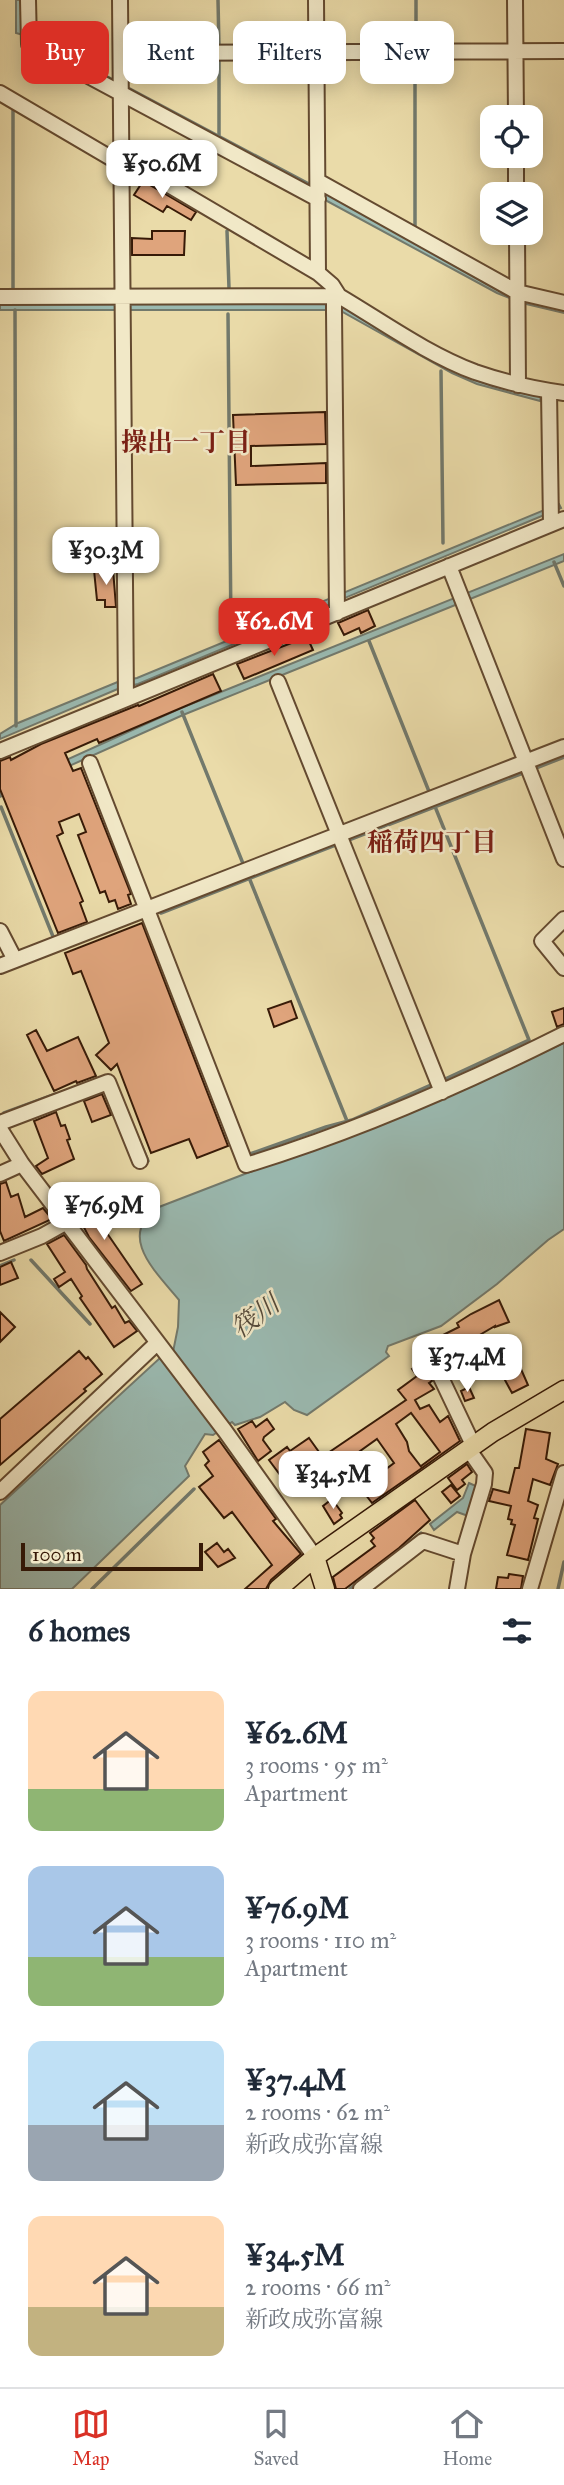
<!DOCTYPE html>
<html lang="en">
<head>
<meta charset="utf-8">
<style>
  body { margin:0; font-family:"IM FELL Great Primer","Noto Serif JP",serif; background:#f6f6f7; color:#1f2937; height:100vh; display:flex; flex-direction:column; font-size:26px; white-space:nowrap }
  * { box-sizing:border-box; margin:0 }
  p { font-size:23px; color:#747a83 }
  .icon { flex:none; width:38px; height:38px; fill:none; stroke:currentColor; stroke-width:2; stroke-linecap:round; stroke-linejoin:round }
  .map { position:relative; height:1589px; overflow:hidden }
  .sheet { display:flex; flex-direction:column; background:#fff; flex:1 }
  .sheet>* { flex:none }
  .top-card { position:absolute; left:21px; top:21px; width:523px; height:63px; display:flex; gap:14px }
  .tools { position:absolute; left:480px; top:105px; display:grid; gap:14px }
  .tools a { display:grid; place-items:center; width:63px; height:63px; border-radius:14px; background:#fff; box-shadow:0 4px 18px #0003; font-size:35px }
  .scale { position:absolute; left:21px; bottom:18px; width:182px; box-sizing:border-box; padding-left:7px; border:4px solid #371a07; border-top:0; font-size:19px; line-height:24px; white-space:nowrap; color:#371a07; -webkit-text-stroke:5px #f1e8c7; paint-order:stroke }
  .price { position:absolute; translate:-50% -60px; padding:0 16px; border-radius:14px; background:#fff; color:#222; font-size:23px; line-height:46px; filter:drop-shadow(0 2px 4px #0008) }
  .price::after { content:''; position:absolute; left:50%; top:42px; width:21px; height:16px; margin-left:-10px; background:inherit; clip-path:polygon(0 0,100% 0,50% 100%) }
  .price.on { background:#d93025; color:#fff }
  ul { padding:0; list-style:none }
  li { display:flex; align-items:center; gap:21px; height:175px; padding:0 28px }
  li span { display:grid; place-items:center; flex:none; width:196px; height:140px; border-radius:14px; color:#555 }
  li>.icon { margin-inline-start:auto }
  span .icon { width:84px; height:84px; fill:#fffc; stroke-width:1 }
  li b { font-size:30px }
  h2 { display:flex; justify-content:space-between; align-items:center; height:84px; padding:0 28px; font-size:30px }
  .chip { padding:0 24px; border-radius:14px; background:#fff; box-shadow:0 4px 18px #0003; font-size:24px; line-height:63px }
  .chip.on { background:#d93025; color:#fff }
  .dock { display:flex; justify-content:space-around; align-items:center; height:98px; border-top:2px solid #e0e1e3; background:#fff; font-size:19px; color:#747a83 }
  .dock a { display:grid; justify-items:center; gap:4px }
  .dock .on { color:#d93025 }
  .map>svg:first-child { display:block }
  .water { fill:#9ab9b0; stroke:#72796c; stroke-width:2 }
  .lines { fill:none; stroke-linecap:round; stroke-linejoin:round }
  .stream { stroke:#72796c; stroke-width:3.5 }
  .building { fill:#dfa47c; stroke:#371a07; stroke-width:2; fill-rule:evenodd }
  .minor-casing { stroke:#644a30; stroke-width:18 }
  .major-casing { stroke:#371a07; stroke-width:21 }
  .minor { stroke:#f1e8c7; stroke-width:14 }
  .major { stroke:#eadba9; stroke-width:18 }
  .labels { text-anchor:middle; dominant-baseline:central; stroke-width:5; stroke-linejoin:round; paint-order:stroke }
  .neighbourhood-label { font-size:26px; font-weight:bold; fill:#7a1f14; stroke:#f1e8c7 }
  .water-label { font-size:26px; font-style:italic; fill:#554a3a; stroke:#f1e8c7 }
</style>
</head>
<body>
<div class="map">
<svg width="564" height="1589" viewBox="0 0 564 1589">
  <rect width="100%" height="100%" fill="#eadba9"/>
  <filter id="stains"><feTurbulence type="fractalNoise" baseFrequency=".00286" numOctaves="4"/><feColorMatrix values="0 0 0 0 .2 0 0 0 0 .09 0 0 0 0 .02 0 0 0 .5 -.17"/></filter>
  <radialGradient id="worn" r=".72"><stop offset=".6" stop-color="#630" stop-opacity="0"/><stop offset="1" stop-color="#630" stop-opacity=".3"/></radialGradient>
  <path class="water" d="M16,0H23V35L16,33Z
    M37,39L312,185L564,308V313L522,303L497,293L35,43Z
    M339,302L444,363L541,395L540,401L477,384L452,373L339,310H0V303Z
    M559,504L561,508L138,684L120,688L0,739V734L18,723L120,681L137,678Z
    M564,554V561L183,715L0,797V790L181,708Z
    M564,1043V1229L548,1240L497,1284L441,1326L388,1346L386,1352L389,1356L307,1415L294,1410L285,1402L260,1417L235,1425L232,1422L213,1435L205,1434L185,1466L189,1476L72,1589H0V1505L161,1357L173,1352L178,1327L179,1300C157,1273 115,1235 159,1207L468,1088Z
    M469,1483L478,1487L468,1516L457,1512L434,1530L430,1524L463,1498Z"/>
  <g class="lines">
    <path class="stream" d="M218,0L219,48
      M416,47V0
      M219,56V135
      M13,110V290
      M415,230V57
      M227,231L229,288
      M15,310L16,726
      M228,314L231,631
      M441,371L443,543
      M554,562L564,586
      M369,641L430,794
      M182,712L244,866
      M534,769L564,757
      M1,807L54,939L56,938
      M436,809L529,1040L443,1080
      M346,841L523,773
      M250,880L347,1121
      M161,913L338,844
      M4,1113L56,1094
      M135,1131L148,1161
      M250,1154L326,1127L352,1120L433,1084
      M31,1260L90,1324
      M0,1266L14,1260
      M373,1571L421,1533
      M92,1589L194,1489
      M350,1589L359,1582
      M558,1589L564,1562"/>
  </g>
  <path class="building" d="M179,34H205V43H179Z
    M143,181L196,212L191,220L167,206L163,212L134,195Z
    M152,231H185L184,255H132V238L152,239Z
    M325,412L326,444L251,446V466L326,463V483L236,485L233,415Z
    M113,569L116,607H105V600H97L94,570Z
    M368,610L375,626L361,633L359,628L344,635L338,623Z
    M307,637L313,650L244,679L237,664Z
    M213,674L221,691L99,743L97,739L65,753L73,771L81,768L131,894L128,895L131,904L118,909L115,900L109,902L105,891L100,893L78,835L86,832L79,814L59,822L63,833L57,836L83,901L80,903L87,922L58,933L0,789V761L10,757L11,760L41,744L138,705L139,706Z
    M142,923L228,1146L197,1158L189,1139L151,1153L117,1064L111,1070L96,1055L109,1043L81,971L73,974L65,953Z
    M291,1001L297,1018L274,1027L268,1009Z
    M564,1008V1024L557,1027L552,1012Z
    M36,1030L47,1051L78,1037L96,1076L77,1083L76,1081L54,1091L27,1035Z
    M102,1094L111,1115L92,1122L84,1101Z
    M56,1112L61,1126L65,1125L70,1139L67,1140L74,1159L42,1174L36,1166L48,1158L34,1121Z
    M6,1182L11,1197L18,1194L25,1217L43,1208L52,1219L4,1241L0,1231V1184Z
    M78,1198L82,1203L91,1198L97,1207L91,1210L142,1284L131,1291L89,1237L79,1218L78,1219L68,1204Z
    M64,1235L86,1265L87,1269L112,1308L115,1306L125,1323L129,1321L137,1331L114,1347L80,1298L82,1296L71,1279L59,1287L54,1279L65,1272L47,1244Z
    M11,1262L18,1278L0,1285V1267Z
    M499,1300L509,1322L495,1327V1326L461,1346L466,1355L457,1359L464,1371L452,1378L435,1339L459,1327L457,1323L471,1314Z
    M0,1312L15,1327L0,1342Z
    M79,1351L86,1359L88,1357L102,1374L84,1389L86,1391L0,1465V1419Z
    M517,1360L528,1385L512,1393L499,1369Z
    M420,1363L429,1375L432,1381L429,1383L434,1389L415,1400L420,1409L429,1405L440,1422L448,1416L460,1441L422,1468L421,1466L440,1452L411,1413L396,1424L407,1442L409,1451L422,1468L372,1503L338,1459L334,1462L328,1453L406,1400L398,1390L417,1376L412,1369ZM377,1439L394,1463L374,1478L356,1454Z
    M469,1387L474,1398L465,1401L461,1391Z
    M267,1419L274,1429L264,1437L263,1440L271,1451L258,1461L238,1429L252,1421L256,1427Z
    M526,1429L550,1433L546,1459L558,1464L550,1485L533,1479L528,1501L538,1505L534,1518L538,1519L528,1560L507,1555L515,1525L511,1524L512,1520L508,1519L511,1506L489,1501L493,1489L509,1493L515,1468H519Z
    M309,1438L324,1459L307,1471L311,1476L309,1478L292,1491L269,1460L287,1447L290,1451Z
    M219,1440L276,1519L273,1521L301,1554L271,1580L266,1589H245L272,1565L232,1512L224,1518L199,1487L213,1476L205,1465L209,1461L203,1452Z
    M467,1464L472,1472L462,1480L465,1484L457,1490L448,1478Z
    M451,1485L460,1496L451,1503L442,1492Z
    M332,1499L342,1513L340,1515L342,1518L334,1524L323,1506Z
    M415,1500L430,1520L399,1548L345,1589H336L333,1577L375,1546L371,1541L374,1538L370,1533Z
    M217,1543L224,1552L228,1549L235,1558L218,1567L205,1552Z
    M509,1574L523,1576L521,1589H496L498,1577L508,1578Z"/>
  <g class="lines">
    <g class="minor-casing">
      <path id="minor" d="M28,0L29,44L318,199
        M120,0L126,699
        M316,0L318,273
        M515,0L516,117
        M121,53L564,51
        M0,93L121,164
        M516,156V194
        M121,157L318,273L332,285L339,296C383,322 427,354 475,372C504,382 534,389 564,393
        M318,181L517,292L564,303
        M517,233L518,385
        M0,297L339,296
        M549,391L551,524
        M449,566L564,859
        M337,613L334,311V301L339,296
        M278,682L442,1092
        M0,751L564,519
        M90,763L246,1165C356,1132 462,1085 564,1034
        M564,919L542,941L564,968
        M0,931L15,960
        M0,966L564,747
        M0,1123L108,1082L140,1161
        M0,1129L22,1164L225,1431L315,1557
        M0,1174L22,1164
        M0,1253L42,1236L67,1222
        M425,1344L474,1447
        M0,1492L157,1343
        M361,1589L423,1541L463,1554
        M457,1589L463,1554L484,1484L485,1473L469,1450
        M530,1589L564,1473"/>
    </g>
    <g class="major-casing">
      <path id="major" d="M315,1557L493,1432L564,1390
        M278,1589L315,1557L325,1589"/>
    </g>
    <use href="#minor" class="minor"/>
    <use href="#major" class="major"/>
  </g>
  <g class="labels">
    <g class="neighbourhood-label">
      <text x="186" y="442">操出一丁目</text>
      <text x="432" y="842">稲荷四丁目</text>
    </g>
    <g class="water-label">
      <text transform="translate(255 1316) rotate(-37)">筏川</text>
    </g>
  </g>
  <rect width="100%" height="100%" filter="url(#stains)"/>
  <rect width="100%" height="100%" fill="url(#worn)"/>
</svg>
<div class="tools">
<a><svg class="icon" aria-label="locate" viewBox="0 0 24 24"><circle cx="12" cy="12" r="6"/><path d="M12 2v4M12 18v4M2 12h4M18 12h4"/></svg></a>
<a><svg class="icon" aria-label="layers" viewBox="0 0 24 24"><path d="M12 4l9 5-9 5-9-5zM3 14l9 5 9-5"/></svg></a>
</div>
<div class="scale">100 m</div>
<b class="price" style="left:162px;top:200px">¥50.6M</b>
<b class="price" style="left:106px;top:587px">¥30.3M</b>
<b class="price on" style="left:274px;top:658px">¥62.6M</b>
<b class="price" style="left:104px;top:1242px">¥76.9M</b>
<b class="price" style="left:467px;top:1394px">¥37.4M</b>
<b class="price" style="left:333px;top:1511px">¥34.5M</b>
<div class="top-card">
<a class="chip on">Buy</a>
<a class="chip">Rent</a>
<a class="chip">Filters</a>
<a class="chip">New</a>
</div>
</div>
<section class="sheet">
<h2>6 homes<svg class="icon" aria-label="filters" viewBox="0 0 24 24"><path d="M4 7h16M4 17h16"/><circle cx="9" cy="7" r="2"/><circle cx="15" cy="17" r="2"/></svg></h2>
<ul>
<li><span style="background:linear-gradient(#ffd9b3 70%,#8fb573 0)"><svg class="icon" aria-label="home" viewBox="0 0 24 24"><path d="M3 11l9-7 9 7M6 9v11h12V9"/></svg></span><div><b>¥62.6M</b><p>3 rooms · 95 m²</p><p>Apartment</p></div></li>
<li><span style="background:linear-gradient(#a9c7e8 65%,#8fb573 0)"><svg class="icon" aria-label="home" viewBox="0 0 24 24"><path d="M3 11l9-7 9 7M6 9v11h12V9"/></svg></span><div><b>¥76.9M</b><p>3 rooms · 110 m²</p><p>Apartment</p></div></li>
<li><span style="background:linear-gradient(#bfe0f5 60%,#9aa5b1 0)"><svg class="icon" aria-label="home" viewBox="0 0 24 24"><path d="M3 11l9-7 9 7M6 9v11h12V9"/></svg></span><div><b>¥37.4M</b><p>2 rooms · 62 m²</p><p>新政成弥富線</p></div></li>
<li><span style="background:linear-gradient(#ffd9b3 65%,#c2b280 0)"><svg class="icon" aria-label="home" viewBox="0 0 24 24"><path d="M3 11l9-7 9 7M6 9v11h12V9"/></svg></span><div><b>¥34.5M</b><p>2 rooms · 66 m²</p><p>新政成弥富線</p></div></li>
</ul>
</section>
<nav class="dock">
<a class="on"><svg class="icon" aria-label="map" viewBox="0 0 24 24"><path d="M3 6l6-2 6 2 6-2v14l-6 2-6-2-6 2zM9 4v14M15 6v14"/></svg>Map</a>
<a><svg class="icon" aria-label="saved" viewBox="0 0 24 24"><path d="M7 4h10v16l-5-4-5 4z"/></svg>Saved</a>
<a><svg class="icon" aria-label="home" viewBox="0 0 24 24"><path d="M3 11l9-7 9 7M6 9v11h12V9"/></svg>Home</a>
</nav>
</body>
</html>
